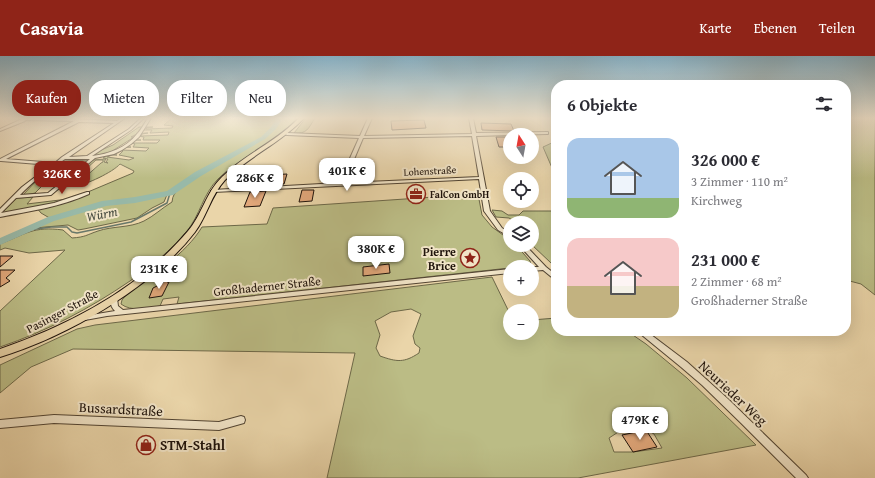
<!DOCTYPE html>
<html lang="de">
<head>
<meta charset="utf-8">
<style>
  body { margin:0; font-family:"Gentium Book Plus",serif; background:#f2f2f3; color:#2b2b33; height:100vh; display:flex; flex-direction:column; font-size:15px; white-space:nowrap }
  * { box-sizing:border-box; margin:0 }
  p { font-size:13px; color:#7c7c81 }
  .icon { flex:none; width:22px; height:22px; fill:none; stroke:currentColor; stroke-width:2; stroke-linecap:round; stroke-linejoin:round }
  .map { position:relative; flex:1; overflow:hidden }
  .details { position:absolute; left:551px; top:24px; width:300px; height:256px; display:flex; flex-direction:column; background:#fff; border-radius:16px; box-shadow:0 4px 16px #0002 }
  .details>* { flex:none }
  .guide { position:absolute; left:12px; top:24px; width:380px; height:36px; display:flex; gap:8px }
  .needle { width:26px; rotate:349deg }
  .fabs { position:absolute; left:503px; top:72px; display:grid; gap:8px }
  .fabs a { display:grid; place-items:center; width:36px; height:36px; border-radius:50%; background:#fff; box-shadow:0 4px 16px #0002; font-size:20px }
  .price { position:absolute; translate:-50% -34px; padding:0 9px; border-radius:8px; background:#fff; color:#222; font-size:13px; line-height:26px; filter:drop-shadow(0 1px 2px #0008) }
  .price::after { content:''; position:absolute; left:50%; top:24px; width:12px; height:9px; margin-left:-6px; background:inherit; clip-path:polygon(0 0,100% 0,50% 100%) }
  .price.active { background:#8f2418; color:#fff }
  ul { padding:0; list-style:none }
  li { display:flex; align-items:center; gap:12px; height:100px; padding:0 16px }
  li span { display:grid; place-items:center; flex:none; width:112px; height:80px; border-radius:12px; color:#555 }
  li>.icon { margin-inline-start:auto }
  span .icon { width:48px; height:48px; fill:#fffc; stroke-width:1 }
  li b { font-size:17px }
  h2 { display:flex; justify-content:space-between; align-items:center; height:48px; padding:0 16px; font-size:17px }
  .chip { padding:0 14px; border-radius:16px; background:#fff; box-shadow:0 4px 16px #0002; font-size:14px; line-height:36px }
  .chip.active { background:#8f2418; color:#fff }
  header { display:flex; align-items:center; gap:24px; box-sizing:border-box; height:56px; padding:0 20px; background:#8f2418; color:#fff }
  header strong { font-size:19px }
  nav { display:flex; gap:22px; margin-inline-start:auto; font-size:14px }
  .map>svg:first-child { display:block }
  .green { fill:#bbbc85; stroke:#6d6848; fill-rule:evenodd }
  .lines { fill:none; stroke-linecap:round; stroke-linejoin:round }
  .stream { stroke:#687769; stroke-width:1.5 }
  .river { fill:#98b9a8; fill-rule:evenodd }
  .building { fill:#e1a77a; stroke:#1f130b }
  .minor-casing { stroke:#524432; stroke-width:2 }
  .major-casing { stroke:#1f130b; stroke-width:2 }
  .minor { fill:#f1e4c7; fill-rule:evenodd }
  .major { fill:#ead5a9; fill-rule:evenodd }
  .labels { text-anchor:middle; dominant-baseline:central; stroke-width:4; stroke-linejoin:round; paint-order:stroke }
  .far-street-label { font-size:10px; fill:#1f130b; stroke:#f1e4c7 }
  .far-poi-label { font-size:10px; font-weight:bold; fill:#1f130b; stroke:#f1e4c7; text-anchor:start }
  .poi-label { font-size:12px; font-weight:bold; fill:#1f130b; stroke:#f1e4c7; text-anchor:end }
  .street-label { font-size:12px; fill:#1f130b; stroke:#f1e4c7 }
  .water-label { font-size:13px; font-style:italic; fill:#494d42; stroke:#f1e4c7 }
  .near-street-label { font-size:14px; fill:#1f130b; stroke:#f1e4c7 }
  .near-poi-label { font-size:14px; font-weight:bold; fill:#1f130b; stroke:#f1e4c7; text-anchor:start }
</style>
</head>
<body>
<header>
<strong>Casavia</strong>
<nav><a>Karte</a><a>Ebenen</a><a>Teilen</a></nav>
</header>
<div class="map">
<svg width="875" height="422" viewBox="0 0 875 422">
  <rect width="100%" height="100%" fill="#ead5a9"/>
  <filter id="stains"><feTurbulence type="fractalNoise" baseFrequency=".005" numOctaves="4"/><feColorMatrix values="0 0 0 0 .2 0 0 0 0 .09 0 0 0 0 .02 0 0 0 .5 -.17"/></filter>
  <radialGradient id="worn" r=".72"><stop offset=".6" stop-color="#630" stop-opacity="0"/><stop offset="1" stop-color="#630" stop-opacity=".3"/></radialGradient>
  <path class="green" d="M172,62H297C290,70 282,79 273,85C254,97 234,107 218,123C203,138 200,159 187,175C171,195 151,210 130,225C89,253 47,275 0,291V255L65,194L29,197L5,192L0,194V188C26,178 33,170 63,174L72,182C86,181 86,179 98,175C112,170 130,172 144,165C154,160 162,152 172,146C173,133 183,132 191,124L188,123L168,136L164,146L152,152L137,162L84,173L78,174L68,169L34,172L53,164L41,157L36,151L5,157L3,156L17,142L33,141L27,148L68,143L76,141L133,117L134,115L120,108C113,116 86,129 75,130L101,107L103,106V104H96L78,120L74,121H77L72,125L68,126L92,104L106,103L104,106L108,107L106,106L108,103L103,102C108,99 112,98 117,99H112L107,101L129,104L134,102L119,99L123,95L118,94C123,92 125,91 131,91H125L121,94L146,95L149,92L133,91L135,88L130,87C134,84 136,84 141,84H135L133,87H157L160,84H143L144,81L138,80C141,77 144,77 148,77L142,78L141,80L168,79L169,76L150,77L152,74H144L145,72L153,71H147L146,73L172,72L173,70L164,69Z
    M306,62H315C308,73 307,78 294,77Z
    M846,62H875V239L861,228L846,224Z
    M139,71H143L137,78L131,81H134L106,99L92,100L99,95L113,89Z
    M556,85V121L543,91Z
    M88,104L58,129L49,130L50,128L43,129L35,137L22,140L38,123L64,105ZM77,105H83V107L77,110L79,111H76L63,122L64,124L59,126H51Z
    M478,138L482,159L492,171L510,184V189H516L530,205L531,208L528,210L177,248L179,241L163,243L160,250C148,252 131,256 121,248L122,244L127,238C152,219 186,198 202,171L267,168L273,152Z
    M492,154L502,155L508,159H519L523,155H556V207H551L532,189V167H512L514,165L509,162L496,161Z
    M492,221L510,258V277H532V264L556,262V275H627L646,288L687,322L756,389L578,422H327L355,297L73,293L31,311L0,337V309L77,273L95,269ZM411,253L421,258L413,280L415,288L420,292L419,297C404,307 397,306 380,300L376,292L380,279L375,265L391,256ZM642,371L654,378L662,392L633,396H614L609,382L623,373Z"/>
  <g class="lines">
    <path class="stream" d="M29,174L51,171H67L72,176L77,177L131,166L167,147L170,137"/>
    <path class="river" d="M277,62H283L276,73L265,83L201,120L173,139L135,147L106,150L54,165L0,189V182L48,161L102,145L135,141L167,135L195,116L261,81L271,71Z"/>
  </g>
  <path class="building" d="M424,64L426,72L392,74L391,65Z
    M481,67L511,68L514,75L482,74Z
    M496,81H510V91H499Z
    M287,118L284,128L232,130L237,121Z
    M302,134H314L312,145L299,146Z
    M266,135L260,150L244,151L250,136Z
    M0,200H13L0,211Z
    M389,208L390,217L363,220V211Z
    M0,214H15L6,222L10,225L0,231Z
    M166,220L167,226H169L162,240L149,242L153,232L163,227Z
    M646,374L657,391L633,396L622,379Z"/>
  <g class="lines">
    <g class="minor-casing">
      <path id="minor" d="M11,62H52L117,65L121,62H125L69,101L87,100L129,73L141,62H144L131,74L92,100C109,98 126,92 137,78C141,74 144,68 148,62H151L139,81L131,88L122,94L114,98L95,102L51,139L16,142L1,157L54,147L87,136H89V138C60,151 30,155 0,161V153L22,131L51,109L1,105H0V103L74,65L25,64V65L0,75V73L22,63ZM79,66L114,67L62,101L55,107L6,103ZM65,103H90L48,137L20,139C33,125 49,114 65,103Z
        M368,62H372L364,80L472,78L469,62H473L476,77L548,76V78H547L476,80L490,155L502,172L510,177V181L498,174L484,155L479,123L213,136L211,135L213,134L339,127L359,82L287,79L285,78L287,77L360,80ZM472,80L479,121L344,127L363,82Z
        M519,189H525L546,211L556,219V224L554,223L543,214L532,215V211H539Z
        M510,213V217L107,260L85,264H83L82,262L83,260H85L115,255C111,251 110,247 111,242L114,240L117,242L118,250L123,254Z
        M637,275H646L687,306L728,343L806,419L808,422H796L741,367L702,329L681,311Z
        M54,359L219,366L241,360L244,361L245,364L244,367L219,374L54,367L0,372V364Z"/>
    </g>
    <g class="major-casing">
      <path id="major" d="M299,62H304C281,87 249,100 225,124C211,139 207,160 195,176C152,232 66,281 0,301V293C70,269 140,232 188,175C202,159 206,136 222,121C245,98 276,86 299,62Z"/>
    </g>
    <use href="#minor" class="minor"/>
    <use href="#major" class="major"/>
  </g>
  <linearGradient id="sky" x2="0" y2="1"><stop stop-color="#88b6ce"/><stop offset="0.51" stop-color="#f6ecd8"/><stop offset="1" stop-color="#f6ecd8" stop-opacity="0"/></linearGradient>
  <rect width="875" height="122" fill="url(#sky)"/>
  <defs>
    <g id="office-ring" transform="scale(1)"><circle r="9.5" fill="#f1e4c7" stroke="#8f2418" stroke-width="1.5"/><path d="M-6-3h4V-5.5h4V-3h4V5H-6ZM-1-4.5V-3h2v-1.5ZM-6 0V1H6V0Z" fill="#8f2418"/></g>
    <g id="sight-ring" transform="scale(1)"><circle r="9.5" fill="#f1e4c7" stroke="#8f2418" stroke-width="1.5"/><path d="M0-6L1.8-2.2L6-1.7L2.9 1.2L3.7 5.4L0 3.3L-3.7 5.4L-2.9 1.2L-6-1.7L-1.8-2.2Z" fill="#8f2418"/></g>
    <g id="shop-ring" transform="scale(1)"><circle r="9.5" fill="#f1e4c7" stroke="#8f2418" stroke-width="1.5"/><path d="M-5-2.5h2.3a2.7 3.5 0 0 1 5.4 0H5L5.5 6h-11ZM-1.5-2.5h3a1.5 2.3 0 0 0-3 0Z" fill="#8f2418"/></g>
  </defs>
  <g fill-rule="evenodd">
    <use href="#office-ring" x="416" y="138"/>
    <use href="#sight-ring" x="470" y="202"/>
    <use href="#shop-ring" x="146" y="389"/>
  </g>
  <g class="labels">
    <g class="far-street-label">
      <text transform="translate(430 115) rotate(-3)">Lohenstraße</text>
    </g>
    <g class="far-poi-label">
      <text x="430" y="138">FalCon GmbH</text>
    </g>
    <g class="poi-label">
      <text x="456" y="195">Pierre<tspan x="456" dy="14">Brice</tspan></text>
    </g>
    <g class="street-label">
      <text transform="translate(267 230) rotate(-6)">Großhaderner Straße</text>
      <text transform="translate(62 255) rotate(-28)">Pasinger Straße</text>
    </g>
    <g class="water-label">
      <text transform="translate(102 158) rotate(-11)">Würm</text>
    </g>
    <g class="near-street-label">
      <text transform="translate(733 337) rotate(43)">Neurieder Weg</text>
      <text transform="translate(121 353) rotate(3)">Bussardstraße</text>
    </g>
    <g class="near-poi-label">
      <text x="160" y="389">STM-Stahl</text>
    </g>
  </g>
  <rect width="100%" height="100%" filter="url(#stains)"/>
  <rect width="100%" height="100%" fill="url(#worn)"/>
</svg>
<div class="fabs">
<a><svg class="needle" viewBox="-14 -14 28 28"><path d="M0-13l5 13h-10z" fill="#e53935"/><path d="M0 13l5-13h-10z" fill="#7c7c81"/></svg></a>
<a><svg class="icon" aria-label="locate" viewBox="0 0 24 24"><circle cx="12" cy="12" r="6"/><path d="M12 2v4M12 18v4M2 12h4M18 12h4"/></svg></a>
<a><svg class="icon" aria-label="layers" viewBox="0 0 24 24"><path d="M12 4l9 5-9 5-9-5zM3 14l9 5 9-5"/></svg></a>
<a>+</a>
<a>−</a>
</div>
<b class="price" style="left:347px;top:136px">401K €</b>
<b class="price active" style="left:62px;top:139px">326K €</b>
<b class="price" style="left:255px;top:143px">286K €</b>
<b class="price" style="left:376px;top:214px">380K €</b>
<b class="price" style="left:159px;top:234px">231K €</b>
<b class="price" style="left:640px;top:385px">479K €</b>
<div class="guide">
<a class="chip active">Kaufen</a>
<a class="chip">Mieten</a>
<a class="chip">Filter</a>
<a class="chip">Neu</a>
</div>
<section class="details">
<h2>6 Objekte<svg class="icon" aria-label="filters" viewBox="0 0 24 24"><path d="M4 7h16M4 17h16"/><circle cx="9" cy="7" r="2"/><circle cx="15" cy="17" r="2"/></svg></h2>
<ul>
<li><span style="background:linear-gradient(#a9c7e8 75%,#8fb573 0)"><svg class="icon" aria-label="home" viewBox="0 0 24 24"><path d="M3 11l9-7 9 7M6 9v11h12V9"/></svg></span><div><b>326 000 €</b><p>3 Zimmer · 110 m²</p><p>Kirchweg</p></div></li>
<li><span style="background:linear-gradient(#f6c9c9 60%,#c2b280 0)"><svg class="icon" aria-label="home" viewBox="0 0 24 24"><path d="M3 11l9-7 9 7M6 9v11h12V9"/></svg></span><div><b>231 000 €</b><p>2 Zimmer · 68 m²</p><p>Großhaderner Straße</p></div></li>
</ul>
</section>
</div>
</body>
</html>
